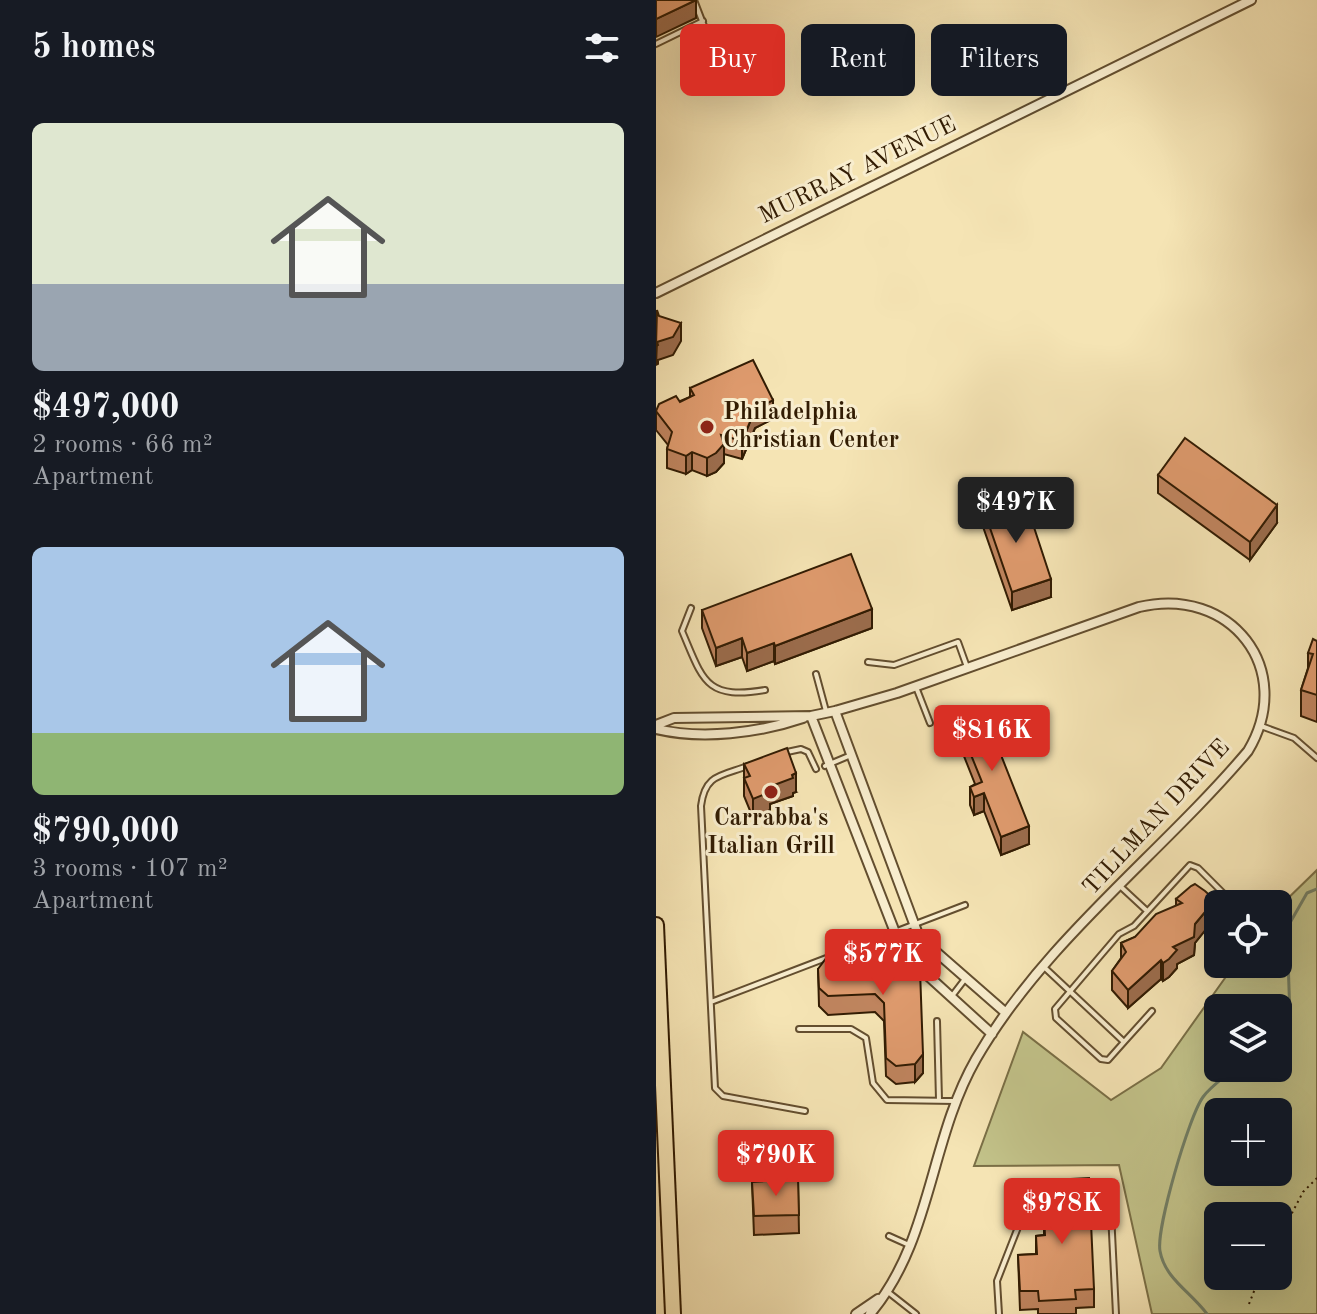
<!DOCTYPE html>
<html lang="en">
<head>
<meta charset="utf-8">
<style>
  body { margin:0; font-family:"Old Standard TT",serif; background:#242831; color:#f1f3f6; height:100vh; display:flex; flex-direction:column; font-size:30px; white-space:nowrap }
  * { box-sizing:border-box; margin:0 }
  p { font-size:26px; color:#9ea1a6 }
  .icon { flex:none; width:44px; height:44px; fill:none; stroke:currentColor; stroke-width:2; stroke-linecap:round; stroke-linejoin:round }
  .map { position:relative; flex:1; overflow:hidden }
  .drawer { display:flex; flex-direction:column; background:#171b24; width:656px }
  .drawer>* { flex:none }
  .hud { position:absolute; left:24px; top:24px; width:516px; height:72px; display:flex; gap:16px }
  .fabs { position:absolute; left:548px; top:890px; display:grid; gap:16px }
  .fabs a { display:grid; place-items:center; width:88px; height:88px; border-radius:12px; background:#171b24; box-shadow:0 8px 32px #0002; font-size:40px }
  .price { position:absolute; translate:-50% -68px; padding:0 18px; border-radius:8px; background:#d93025; color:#fff; font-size:26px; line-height:52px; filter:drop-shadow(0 2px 4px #0008) }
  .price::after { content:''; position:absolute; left:50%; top:48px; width:24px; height:18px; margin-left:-12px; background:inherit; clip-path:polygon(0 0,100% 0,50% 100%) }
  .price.on { background:#222; color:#fff }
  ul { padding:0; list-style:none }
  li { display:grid; align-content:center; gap:16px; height:424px; padding:0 32px }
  li span { display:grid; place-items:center; height:248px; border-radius:12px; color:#555 }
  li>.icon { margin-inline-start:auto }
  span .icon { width:144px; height:144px; fill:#fffc; stroke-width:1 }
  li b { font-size:34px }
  h2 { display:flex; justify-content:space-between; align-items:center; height:96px; padding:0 32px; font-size:34px }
  .pill { padding:0 28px; border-radius:12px; background:#171b24; box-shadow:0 8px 32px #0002; font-size:28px; line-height:72px }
  .pill.on { background:#d93025; color:#fff }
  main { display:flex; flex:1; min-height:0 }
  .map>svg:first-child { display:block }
  .green { fill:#c2c289; stroke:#7a6f46; stroke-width:2; fill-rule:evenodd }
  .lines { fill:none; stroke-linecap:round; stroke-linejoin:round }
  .stream { stroke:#727e65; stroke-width:3 }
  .service-casing { stroke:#634e2f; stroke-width:8 }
  .minor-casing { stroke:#634e2f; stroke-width:12 }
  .primary-casing { stroke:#321c03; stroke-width:18 }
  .path { stroke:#321c03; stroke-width:2; stroke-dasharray:2 4; stroke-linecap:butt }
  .service { stroke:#f8edce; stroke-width:4 }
  .minor { stroke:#f8edce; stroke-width:8 }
  .primary { stroke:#f5e4b4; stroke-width:14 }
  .wall { fill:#bf845e; stroke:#321c03; stroke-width:2 }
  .shaded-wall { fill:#9b6c4c; stroke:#321c03; stroke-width:2 }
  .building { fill:#de9a6d; stroke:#321c03; stroke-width:2 }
  .poi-dot { fill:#8f2418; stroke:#f8edce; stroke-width:3 }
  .labels { text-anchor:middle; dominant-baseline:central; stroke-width:6; stroke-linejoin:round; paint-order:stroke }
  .street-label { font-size:24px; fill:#321c03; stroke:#f8edce }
  .poi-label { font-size:24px; font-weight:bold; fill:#321c03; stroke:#f8edce; text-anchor:start }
</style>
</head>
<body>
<main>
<section class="drawer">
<h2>5 homes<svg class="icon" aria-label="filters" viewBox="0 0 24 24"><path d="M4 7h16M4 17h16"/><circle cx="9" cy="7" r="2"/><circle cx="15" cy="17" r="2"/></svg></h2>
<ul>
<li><span style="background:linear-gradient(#dfe7d0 65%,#9aa5b1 0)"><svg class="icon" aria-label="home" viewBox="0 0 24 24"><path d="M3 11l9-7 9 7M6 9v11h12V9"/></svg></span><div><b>$497,000</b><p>2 rooms · 66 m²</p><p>Apartment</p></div></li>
<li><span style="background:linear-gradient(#a9c7e8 75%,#8fb573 0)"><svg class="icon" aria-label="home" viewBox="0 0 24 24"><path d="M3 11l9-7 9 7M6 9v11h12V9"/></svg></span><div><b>$790,000</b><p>3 rooms · 107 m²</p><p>Apartment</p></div></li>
</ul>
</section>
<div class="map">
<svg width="661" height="1314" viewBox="0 0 661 1314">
  <rect width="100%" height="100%" fill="#f5e4b4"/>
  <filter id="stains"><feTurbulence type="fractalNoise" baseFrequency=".0025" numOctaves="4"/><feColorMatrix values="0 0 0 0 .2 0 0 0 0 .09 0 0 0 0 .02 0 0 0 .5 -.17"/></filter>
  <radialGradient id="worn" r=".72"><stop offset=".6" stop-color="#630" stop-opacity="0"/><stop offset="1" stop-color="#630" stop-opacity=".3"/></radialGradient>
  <path class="green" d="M661,870V1314H496L463,1165L318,1166L367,1032L455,1100L505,1068L579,964H622V908ZM562,1008H622V1068H562ZM562,1112H622V1172H562ZM562,1216H622V1276H562Z"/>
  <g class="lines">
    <path class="stream" d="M622,1029L634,1018L631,928L651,893L661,889
      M551,1314C535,1292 509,1279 504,1251C500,1229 533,1116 547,1097C555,1086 569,1077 579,1068"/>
    <g class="service-casing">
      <path id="service" d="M38,0L55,44
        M0,44L47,21
        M35,608L26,631C47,680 49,700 109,690
        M212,662L238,665L302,642L311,667
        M160,674L170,711
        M260,687L274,723
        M605,726L638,738L661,758
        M131,752L145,749L152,752L160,769
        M92,766C65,776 49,774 45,806L59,1088L67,1096L149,1111
        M169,766L195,755
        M464,886L491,911
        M388,967L468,1042L452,1060L445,1059L400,1018L399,1009L463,934L478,926L534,865L542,868L578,904
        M296,996L309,979
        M55,1002L309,905
        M281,1021L283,1100
        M143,1029H195L210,1038L217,1083L231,1100L300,1101
        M468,1042L496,1011
        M430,1183H443L454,1193L460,1314
        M233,1236L253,1245
        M232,1292L260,1314
        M343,1314L341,1281L377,1189L397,1184"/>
    </g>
    <g class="minor-casing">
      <path id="minor" d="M0,293L595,0
        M179,711L263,937L350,1013
        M155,716L247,953L336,1034
        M0,725L18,718L155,716L179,711L241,693L483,607C574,585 641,669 592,751C504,855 389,940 320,1059C273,1141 276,1241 214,1314
        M0,729C46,740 103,733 147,718
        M200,1314L222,1299"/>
    </g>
    <g class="primary-casing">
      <path id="primary" d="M0,925L17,1314"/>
    </g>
    <path class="path" d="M622,1240L647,1192L661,1178
      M593,1304L604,1276"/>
    <use href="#service" class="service"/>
    <use href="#minor" class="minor"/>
    <use href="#primary" class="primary"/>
  </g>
  <path class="wall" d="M34,388L117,419L99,428L86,459L68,454V463L60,472L51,476L36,470L30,474L11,468V449L12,445L0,430V411L34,397Z
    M502,475L621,523L594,560L502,493Z
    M324,499L347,514L395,597L356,610L324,518Z
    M46,610L216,628L119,664L118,661L91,671L86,657L60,666L46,628Z
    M661,641V722L645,716V690L652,668V653Z
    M300,718L373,844L345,855L328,811L318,815L314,805V787L319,784L300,736Z
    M88,764L140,792L137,793V796L114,804V810L97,818L88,796Z
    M520,899L559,918L539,943L538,955L521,964V968L513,977L507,981L505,979L472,1008L456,990V971L465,958V943L479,937L520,906Z
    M244,955L267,1073L259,1082L240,1084L230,1076L228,1021L219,1012L172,1015L163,1006L162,969Z
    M142,1179L143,1233L98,1235L96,1182Z
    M396,1180L438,1289V1307L420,1308V1314H382V1309L364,1310L362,1255L380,1254V1236L388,1235V1218H396Z"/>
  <path class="shaded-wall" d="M40,0V18L0,37V19Z
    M25,323V341L17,355L2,360V364L0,365L1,342Z
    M117,400V419L99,428L86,459V441L99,410Z
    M68,444V463L60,472L51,476V458Z
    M36,452V470L30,474V456Z
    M621,505V523L594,560V542Z
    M395,579V597L356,610V592Z
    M216,609V628L119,664V646Z
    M86,638V657L60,666V648Z
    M118,643V661L91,671V653Z
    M140,773V792L137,793V796L114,804V810L97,818V799L113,787Z
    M328,793V811L318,815V797Z
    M373,826V844L345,855V837Z
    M559,900V918L539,943L538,955L521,964V968L513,977L507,981V963L517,947L539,924Z
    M505,960V979L472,1008V990Z
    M267,1054V1073L259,1082V1064Z"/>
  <path class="building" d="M0,0H40L0,19Z
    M1,310L3,316L25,323L17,337L1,342L2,345L0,346Z
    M97,360L117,400L99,410L86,441L65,435L68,444L60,453L51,458L36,452L30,456L11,449L16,432L0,411L3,404L20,396L24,402L38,395L34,388Z
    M529,438L621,505L594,542L502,475Z
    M341,494L347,514L371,506L395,579L356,592L324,499Z
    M195,554L216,609L119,646L118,643L91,653L86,638L60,648L46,610Z
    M657,639L661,641V695L645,690L657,654L652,653Z
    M326,707L373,826L345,837L328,793L318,797L314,787L326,782L300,718Z
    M131,748L140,773L136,775L137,778L113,787L114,792L97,799L88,778L94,776L88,764Z
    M539,884L549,891L559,900L539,924L538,937L517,947L521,950L513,959L507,963L505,960L472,990L456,971L470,952L465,943L479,937L500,914L526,903L520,899L535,886Z
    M244,955L264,970L267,1054L259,1064L240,1066L230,1058L228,1003L219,994L172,996L163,988L162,969L171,957Z
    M433,1178L438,1289L419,1290L420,1299L383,1301L382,1291H364L362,1255L381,1254L380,1236L389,1235L388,1218H397L396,1180Z
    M142,1179L143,1215L98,1216L96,1182Z"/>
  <g class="poi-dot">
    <circle cx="51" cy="427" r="8"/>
    <circle cx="115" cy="792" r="8"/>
  </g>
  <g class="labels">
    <g class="street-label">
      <text transform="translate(202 171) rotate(-26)">MURRAY AVENUE</text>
      <text transform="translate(501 818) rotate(-47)">TILLMAN DRIVE</text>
    </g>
    <g class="poi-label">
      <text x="67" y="413">Philadelphia<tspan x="67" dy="28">Christian Center</tspan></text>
      <text x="115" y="819" text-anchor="middle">Carrabba's<tspan x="115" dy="28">Italian Grill</tspan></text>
    </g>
  </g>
  <rect width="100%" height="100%" filter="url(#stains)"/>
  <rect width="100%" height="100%" fill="url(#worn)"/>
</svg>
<div class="fabs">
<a><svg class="icon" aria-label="locate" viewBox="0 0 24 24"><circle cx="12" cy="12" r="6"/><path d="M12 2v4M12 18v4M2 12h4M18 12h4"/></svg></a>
<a><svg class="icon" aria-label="layers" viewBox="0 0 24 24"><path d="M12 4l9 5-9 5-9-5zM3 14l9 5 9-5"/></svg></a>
<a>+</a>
<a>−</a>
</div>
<b class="price on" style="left:360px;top:545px">$497K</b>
<b class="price" style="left:336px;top:773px">$816K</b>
<b class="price" style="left:227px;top:997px">$577K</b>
<b class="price" style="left:120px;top:1198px">$790K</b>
<b class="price" style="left:406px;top:1246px">$978K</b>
<div class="hud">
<a class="pill on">Buy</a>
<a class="pill">Rent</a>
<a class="pill">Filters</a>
</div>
</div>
</main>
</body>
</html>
